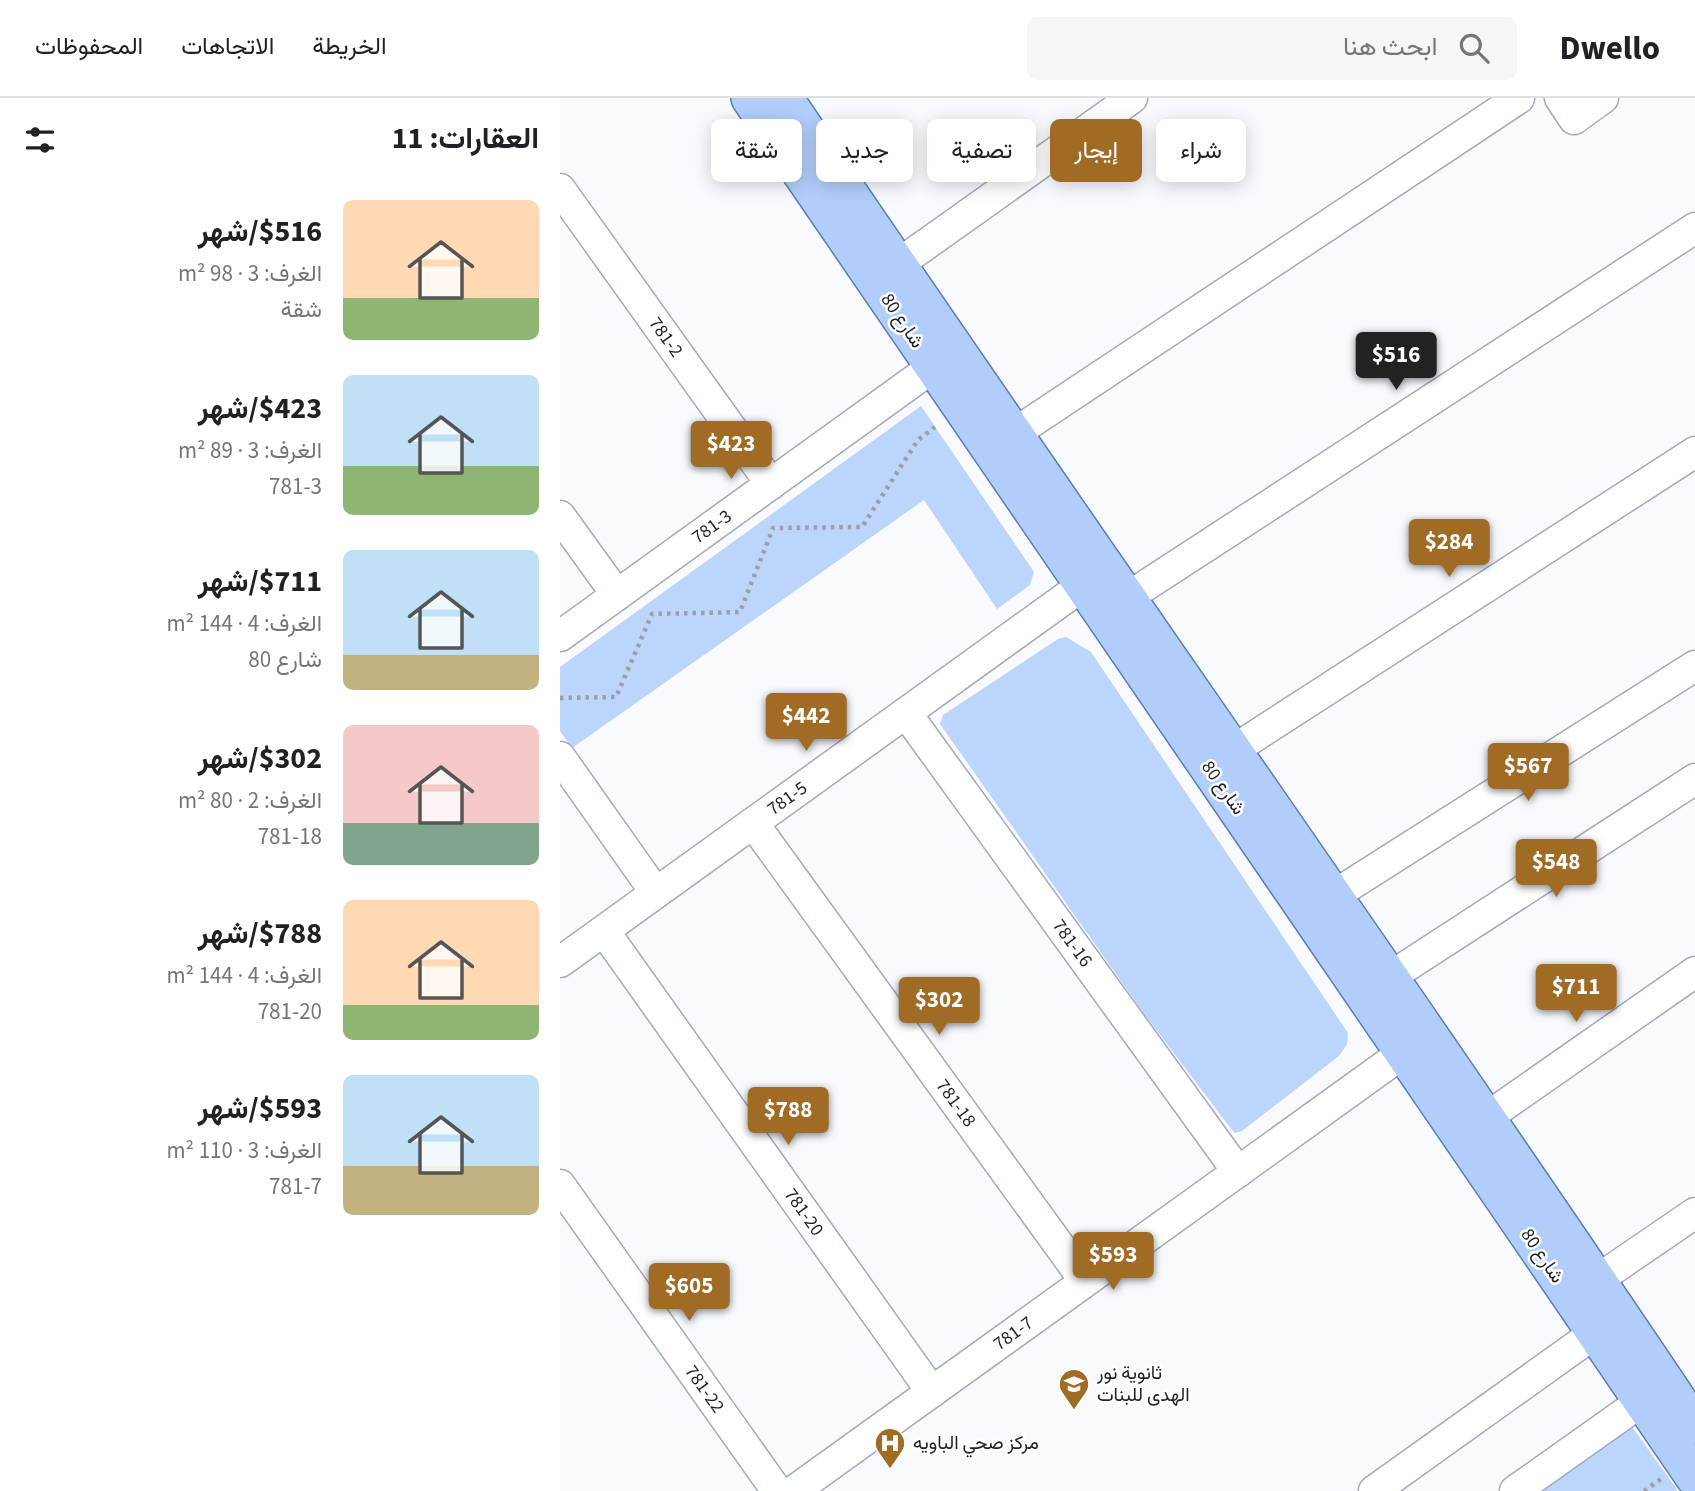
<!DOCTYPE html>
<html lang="ar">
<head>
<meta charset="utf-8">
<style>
  body { margin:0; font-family:"Source Sans 3",Vazirmatn,sans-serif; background:#f6f6f6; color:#202124; direction:rtl; height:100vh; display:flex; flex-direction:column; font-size:26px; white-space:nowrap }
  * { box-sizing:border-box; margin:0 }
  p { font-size:23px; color:#757577 }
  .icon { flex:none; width:38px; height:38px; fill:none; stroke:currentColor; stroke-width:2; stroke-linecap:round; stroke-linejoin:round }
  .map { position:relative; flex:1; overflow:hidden; direction:ltr }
  .details { display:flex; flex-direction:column; background:#fff; width:560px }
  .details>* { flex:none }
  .hud { position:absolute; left:21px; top:21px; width:665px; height:63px; direction:rtl; display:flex; gap:14px }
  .price { position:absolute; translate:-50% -60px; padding:0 16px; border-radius:7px; background:#a06b24; color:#fff; font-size:23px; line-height:46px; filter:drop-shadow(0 2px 4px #0008) }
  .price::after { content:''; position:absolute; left:50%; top:42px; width:21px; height:16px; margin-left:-10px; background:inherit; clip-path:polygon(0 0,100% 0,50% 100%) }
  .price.on { background:#222; color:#fff }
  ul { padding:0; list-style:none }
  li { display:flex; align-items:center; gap:21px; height:175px; padding:0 21px }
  li span { display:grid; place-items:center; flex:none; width:196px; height:140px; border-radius:10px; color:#555 }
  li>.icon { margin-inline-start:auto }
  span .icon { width:84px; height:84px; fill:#fffc; stroke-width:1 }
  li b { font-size:30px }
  h2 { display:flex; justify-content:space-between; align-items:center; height:84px; padding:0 21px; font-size:30px }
  .chip { padding:0 24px; border-radius:10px; background:#fff; box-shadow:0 4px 18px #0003; font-size:24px; line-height:63px }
  .chip.on { background:#a06b24; color:#fff }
  header { display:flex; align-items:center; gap:42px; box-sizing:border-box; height:98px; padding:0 35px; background:#fff; border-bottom:2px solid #e0e0e0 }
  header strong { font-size:33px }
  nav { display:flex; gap:38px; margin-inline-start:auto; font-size:24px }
  .search { width:490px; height:63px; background:#f6f6f6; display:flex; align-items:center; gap:18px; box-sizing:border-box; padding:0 24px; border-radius:10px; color:#757577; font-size:26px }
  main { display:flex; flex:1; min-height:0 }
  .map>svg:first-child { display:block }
  .green { fill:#bbd5fc }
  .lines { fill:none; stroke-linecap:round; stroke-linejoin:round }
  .minor-casing { stroke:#a0abbb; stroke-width:33 }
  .major-casing { stroke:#5b7caf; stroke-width:40 }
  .path { stroke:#9c9fa4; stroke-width:4.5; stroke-dasharray:3.5 5; stroke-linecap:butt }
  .minor { stroke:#fff; stroke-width:30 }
  .major { stroke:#b1cefb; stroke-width:37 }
  .labels { text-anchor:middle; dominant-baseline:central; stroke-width:5; stroke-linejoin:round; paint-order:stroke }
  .street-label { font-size:19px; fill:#1d2128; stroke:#fff }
  .poi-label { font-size:19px; fill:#1d2128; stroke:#fff; text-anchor:start }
</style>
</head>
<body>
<header>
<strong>Dwello</strong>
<div class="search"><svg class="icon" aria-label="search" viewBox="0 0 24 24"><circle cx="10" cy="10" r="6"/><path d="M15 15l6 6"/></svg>ابحث هنا</div>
<nav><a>الخريطة</a><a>الاتجاهات</a><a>المحفوظات</a></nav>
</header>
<main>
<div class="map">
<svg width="1135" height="1393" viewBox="0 0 1135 1393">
  <rect width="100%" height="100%" fill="#f8fafe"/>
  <path class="green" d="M361,308L474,474L470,487L437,511L364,402L12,650L0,633V569Z
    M506,539L531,554L788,935L787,946L779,958L682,1033L675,1035L669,1028L582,913L380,626L383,617L498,541Z
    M1070,1326L1118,1393H973Z"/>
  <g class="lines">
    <g class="minor-casing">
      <g id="minor">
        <path d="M1000,0L1014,21L1043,0"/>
        <path id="s1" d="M0,91L211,386"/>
        <path d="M337,167L572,0"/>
        <path d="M452,337L959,0"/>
        <path d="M0,418L57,497"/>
        <path d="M565,501L1135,130"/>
        <path id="s2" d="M0,538L373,269"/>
        <path id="s3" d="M346,615L678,1074"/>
        <path d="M672,653L1135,354"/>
        <path d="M0,659L96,795"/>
        <path id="s4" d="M193,725L525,1183"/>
        <path d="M773,798L1135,568"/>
        <path id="s5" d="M44,833L372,1294"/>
        <path id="s6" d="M0,864L522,488"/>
        <path d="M830,879L1135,681"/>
        <path d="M926,1020L1135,874"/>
        <path id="s7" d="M0,1087L217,1393"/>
        <path d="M1037,1182L1135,1115"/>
        <path id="s8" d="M234,1393L843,955"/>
        <path d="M814,1393L1035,1235"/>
        <path d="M955,1393L1082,1303"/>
      </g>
    </g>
    <g class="major-casing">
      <path id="major" d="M190,0L1135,1380
        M224,0C525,445 836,882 1135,1328"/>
    </g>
    <path class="path" d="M0,600L56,599L92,516L180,514L213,430L302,429L358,342L375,329
      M1084,1393L1101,1381"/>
    <use href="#minor" class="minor"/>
    <use href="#major" class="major"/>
  </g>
  <defs>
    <g id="school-pin" transform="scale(1.575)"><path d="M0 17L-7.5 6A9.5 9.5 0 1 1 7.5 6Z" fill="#a06b24" stroke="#fff"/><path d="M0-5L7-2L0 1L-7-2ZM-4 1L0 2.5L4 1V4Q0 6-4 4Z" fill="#fff"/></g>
    <g id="hospital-pin" transform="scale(1.575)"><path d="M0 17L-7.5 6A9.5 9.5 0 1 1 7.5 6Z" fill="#a06b24" stroke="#fff"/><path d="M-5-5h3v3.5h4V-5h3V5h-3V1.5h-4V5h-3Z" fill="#fff"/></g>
  </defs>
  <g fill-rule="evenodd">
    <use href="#school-pin" x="514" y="1286"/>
    <use href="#hospital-pin" x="330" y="1345"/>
  </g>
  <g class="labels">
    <g class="street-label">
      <text transform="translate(342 223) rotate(56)">شارع 80</text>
      <text stroke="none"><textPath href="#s1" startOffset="182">781-2</textPath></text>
      <text stroke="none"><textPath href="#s2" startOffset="187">781-3</textPath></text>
      <text transform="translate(663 690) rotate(55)">شارع 80</text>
      <text stroke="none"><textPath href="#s6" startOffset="280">781-5</textPath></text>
      <text stroke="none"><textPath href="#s3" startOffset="284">781-16</textPath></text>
      <text stroke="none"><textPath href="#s4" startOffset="346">781-18</textPath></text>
      <text stroke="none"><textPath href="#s5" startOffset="345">781-20</textPath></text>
      <text transform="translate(982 1158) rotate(56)">شارع 80</text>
      <text stroke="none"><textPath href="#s8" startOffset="270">781-7</textPath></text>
      <text stroke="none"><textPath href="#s7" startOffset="250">781-22</textPath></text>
    </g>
    <g class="poi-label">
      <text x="537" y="1275">ثانوية نور<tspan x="537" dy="22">الهدى للبنات</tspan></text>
      <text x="353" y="1345">مركز صحي الباويه</text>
    </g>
  </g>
</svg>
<b class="price on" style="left:836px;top:294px">$516</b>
<b class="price" style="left:171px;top:383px">$423</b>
<b class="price" style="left:889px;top:481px">$284</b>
<b class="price" style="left:246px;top:655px">$442</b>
<b class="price" style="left:968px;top:705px">$567</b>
<b class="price" style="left:996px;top:801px">$548</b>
<b class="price" style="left:1016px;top:926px">$711</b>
<b class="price" style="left:379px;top:939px">$302</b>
<b class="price" style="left:228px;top:1049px">$788</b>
<b class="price" style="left:553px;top:1194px">$593</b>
<b class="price" style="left:129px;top:1225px">$605</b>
<div class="hud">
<a class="chip">شراء</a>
<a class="chip on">إيجار</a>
<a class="chip">تصفية</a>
<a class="chip">جديد</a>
<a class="chip">شقة</a>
</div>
</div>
<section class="details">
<h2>العقارات: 11<svg class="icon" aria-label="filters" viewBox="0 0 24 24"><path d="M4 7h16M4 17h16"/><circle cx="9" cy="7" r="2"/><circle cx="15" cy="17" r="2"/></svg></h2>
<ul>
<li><span style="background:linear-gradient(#ffd9b3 70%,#8fb573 0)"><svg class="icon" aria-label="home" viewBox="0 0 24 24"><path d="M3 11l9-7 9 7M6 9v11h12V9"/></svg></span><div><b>$516/شهر</b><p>الغرف: 3 · 98 m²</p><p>شقة</p></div></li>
<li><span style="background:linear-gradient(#bfe0f5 65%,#8fb573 0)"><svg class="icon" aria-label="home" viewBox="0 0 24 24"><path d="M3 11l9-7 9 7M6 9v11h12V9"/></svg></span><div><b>$423/شهر</b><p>الغرف: 3 · 89 m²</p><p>781-3</p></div></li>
<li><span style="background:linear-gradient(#bfe0f5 75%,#c2b280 0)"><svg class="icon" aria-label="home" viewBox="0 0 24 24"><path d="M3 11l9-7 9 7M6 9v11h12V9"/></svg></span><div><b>$711/شهر</b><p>الغرف: 4 · 144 m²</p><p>شارع 80</p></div></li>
<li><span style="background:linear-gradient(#f6c9c9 70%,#7fa58c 0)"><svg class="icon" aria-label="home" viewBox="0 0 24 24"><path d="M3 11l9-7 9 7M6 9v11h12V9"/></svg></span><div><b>$302/شهر</b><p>الغرف: 2 · 80 m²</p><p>781-18</p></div></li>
<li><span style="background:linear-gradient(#ffd9b3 75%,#8fb573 0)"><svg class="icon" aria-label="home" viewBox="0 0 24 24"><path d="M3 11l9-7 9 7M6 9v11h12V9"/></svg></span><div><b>$788/شهر</b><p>الغرف: 4 · 144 m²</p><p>781-20</p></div></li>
<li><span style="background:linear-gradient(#bfe0f5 65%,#c2b280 0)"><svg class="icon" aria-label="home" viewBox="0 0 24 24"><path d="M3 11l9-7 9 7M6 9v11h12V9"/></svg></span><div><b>$593/شهر</b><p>الغرف: 3 · 110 m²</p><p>781-7</p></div></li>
</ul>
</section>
</main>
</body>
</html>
